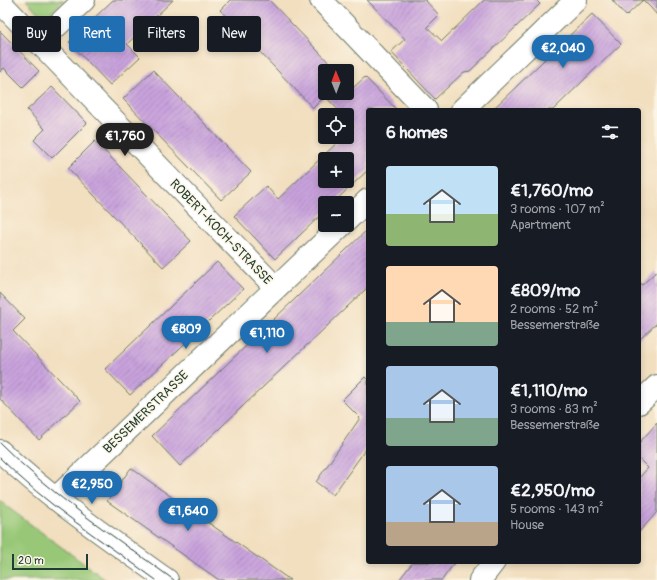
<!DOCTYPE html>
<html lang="en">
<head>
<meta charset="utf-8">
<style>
  body { margin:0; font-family:Pangolin,sans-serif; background:#242831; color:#f1f3f6; height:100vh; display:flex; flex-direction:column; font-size:15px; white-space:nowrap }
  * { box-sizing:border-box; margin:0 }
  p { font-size:13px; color:#9ea1a6 }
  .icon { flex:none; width:22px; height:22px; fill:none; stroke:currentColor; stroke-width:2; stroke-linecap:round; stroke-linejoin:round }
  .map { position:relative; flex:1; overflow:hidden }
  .drawer { position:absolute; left:366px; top:108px; width:275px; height:456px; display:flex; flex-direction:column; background:#171b24; border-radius:4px; box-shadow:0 2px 6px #0003 }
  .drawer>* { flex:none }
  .top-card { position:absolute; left:12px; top:16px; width:294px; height:36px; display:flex; gap:8px }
  .needle { width:26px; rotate:359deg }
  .controls { position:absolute; left:318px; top:64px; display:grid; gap:8px }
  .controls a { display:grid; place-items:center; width:36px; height:36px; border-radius:4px; background:#171b24; box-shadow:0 2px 6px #0003; font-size:20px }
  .scale { position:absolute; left:12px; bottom:10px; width:76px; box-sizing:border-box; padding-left:4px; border:2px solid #1f3d34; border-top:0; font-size:11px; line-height:14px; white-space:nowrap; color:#1f3d34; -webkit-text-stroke:3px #fcf5e5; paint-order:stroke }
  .price { position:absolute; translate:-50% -34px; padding:0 9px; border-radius:14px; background:#1f6fb2; color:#fff; font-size:13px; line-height:26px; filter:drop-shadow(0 1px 2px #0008) }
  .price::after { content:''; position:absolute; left:50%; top:24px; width:12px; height:9px; margin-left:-6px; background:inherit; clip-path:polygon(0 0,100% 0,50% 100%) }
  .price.on { background:#222; color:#fff }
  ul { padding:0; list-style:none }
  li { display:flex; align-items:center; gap:12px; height:100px; padding:0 20px }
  li span { display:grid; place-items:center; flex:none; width:112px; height:80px; border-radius:4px; color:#555 }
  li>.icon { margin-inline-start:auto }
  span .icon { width:48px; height:48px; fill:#fffc; stroke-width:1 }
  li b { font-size:17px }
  h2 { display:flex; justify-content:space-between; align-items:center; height:48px; padding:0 20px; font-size:17px }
  .tag { padding:0 14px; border-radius:4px; background:#171b24; box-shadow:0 2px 6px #0003; font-size:14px; line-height:36px }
  .tag.on { background:#1f6fb2; color:#fff }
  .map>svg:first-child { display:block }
  .park { fill:#98c877; stroke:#5c8256 }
  .building { fill:url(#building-hatch); fill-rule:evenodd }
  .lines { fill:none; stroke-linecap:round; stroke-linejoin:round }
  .minor-casing { stroke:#697665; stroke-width:24 }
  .minor { stroke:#fff; stroke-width:22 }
  .tram { stroke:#1f3d34; stroke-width:1 }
  .labels { text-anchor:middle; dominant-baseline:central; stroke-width:3; stroke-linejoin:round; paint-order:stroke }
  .street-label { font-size:13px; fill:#1f3d34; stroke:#fcf5e5 }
</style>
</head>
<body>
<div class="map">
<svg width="657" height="580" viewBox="0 0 657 580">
  <defs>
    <pattern id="building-hatch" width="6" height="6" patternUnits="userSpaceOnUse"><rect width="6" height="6" fill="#c9a3dd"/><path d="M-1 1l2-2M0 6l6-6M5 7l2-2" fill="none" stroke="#a386b4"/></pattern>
  </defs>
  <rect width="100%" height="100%" fill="#fcf5e5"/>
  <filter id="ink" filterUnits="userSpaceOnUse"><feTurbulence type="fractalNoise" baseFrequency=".025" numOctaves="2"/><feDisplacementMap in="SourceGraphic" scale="8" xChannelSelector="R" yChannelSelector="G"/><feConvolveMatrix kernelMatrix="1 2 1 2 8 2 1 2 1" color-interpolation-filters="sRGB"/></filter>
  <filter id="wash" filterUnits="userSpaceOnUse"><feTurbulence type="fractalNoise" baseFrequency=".012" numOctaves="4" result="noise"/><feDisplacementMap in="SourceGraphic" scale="16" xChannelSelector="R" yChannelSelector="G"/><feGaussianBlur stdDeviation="0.9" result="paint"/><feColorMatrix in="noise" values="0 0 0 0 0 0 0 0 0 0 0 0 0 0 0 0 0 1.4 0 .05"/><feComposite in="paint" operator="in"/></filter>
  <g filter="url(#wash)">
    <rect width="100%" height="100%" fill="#f2dfc0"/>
    <path class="park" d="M26,0H64L44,19Z
      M0,500L6,506L106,580H0Z"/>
    <g id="blocks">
      <path class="building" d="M113,0H173L127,44L140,57L110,85L69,42Z
        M230,0H269L337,71H325V93H347V82L353,88L365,77L397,110H368V170L333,203H325V211L275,259L234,216L266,186L278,199L343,137H347V133L354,126L347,119V115H343L325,96L313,108L220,10ZM325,159H347V181H325Z
        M367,0H425L439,15L427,27L442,41L484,0H536L540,4L470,71L464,72L435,99L391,52L405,39Z
        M612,0H643L626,16Z
        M643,0H657V15L651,8Z
        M592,14L621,44L553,110H492Z
        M0,31L39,71L23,87L4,68L0,72Z
        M153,70L251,172L221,200L123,99Z
        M52,87L87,123L52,158L34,140L45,129L27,110Z
        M95,141L191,241L163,267L68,168Z
        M368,229V287L180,466L152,436Z
        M217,262L243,289L130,395L105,369Z
        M657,271V323L639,340V284L641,283L642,285Z
        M0,293L25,319L13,331L80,401L39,440L0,399Z
        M365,377L368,380V446L333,495L316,482L360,418L342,400Z
        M657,423V512L639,532V478L648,468L639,459V443Z
        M131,468L173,498L290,580H219L107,501Z
        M413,562H455L442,580H399Z"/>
    </g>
  </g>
  <g filter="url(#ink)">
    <use href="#blocks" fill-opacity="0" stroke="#697665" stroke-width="1"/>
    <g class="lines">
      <g class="minor-casing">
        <path id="minor" d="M321,0L426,110
          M0,2L276,288
          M39,43L84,0
          M462,110L576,0
          M347,220L368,200
          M639,403L657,386
          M0,451C51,499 109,539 167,580
          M55,499L342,225
          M480,580L494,562"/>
      </g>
      <use href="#minor" class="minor"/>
      <path class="tram" d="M0,443C52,496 115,537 174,580
        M0,458C46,505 103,541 156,580"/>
    </g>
  </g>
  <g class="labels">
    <g class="street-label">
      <text transform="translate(221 232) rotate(46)">ROBERT-KOCH-STRASSE</text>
      <text transform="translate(146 412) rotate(-44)">BESSEMERSTRASSE</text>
    </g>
  </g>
</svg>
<div class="controls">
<a><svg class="needle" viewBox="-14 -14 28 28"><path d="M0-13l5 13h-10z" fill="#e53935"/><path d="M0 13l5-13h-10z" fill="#9ea1a6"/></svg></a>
<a><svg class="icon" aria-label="locate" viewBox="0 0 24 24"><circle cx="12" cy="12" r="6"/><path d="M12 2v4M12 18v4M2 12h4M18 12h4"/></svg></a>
<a>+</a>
<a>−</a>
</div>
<div class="scale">20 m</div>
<b class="price" style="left:563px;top:69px">€2,040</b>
<b class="price on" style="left:125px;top:157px">€1,760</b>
<b class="price" style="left:186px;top:350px">€809</b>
<b class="price" style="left:267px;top:354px">€1,110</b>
<b class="price" style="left:92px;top:505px">€2,950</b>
<b class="price" style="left:188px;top:532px">€1,640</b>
<div class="top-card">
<a class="tag">Buy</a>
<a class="tag on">Rent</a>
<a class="tag">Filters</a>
<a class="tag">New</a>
</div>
<section class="drawer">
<h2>6 homes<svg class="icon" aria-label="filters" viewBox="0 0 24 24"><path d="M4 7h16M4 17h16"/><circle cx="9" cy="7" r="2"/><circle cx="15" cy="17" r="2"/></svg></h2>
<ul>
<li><span style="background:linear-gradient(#bfe0f5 60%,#8fb573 0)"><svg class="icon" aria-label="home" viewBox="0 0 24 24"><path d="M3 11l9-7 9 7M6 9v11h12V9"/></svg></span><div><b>€1,760/mo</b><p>3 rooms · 107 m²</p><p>Apartment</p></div></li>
<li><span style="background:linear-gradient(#ffd9b3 70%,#7fa58c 0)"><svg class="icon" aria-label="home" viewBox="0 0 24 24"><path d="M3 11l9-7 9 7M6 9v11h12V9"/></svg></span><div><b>€809/mo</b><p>2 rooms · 52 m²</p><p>Bessemerstraße</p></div></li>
<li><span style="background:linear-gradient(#a9c7e8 65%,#7fa58c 0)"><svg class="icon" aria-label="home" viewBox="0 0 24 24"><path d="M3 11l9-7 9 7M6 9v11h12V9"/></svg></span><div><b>€1,110/mo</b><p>3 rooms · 83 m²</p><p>Bessemerstraße</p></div></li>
<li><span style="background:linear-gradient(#a9c7e8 70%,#b9a48a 0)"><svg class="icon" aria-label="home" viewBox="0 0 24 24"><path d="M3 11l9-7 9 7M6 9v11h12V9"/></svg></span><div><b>€2,950/mo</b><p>5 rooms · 143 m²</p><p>House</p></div></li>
</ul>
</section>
</div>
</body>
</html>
